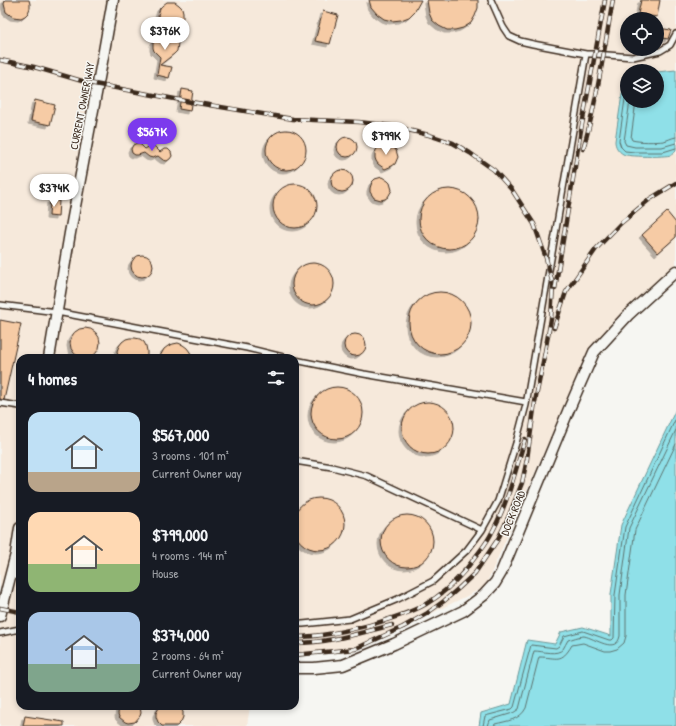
<!DOCTYPE html>
<html lang="en">
<head>
<meta charset="utf-8">
<style>
  body { margin:0; font-family:"Patrick Hand",sans-serif; background:#242831; color:#f1f3f6; height:100vh; display:flex; flex-direction:column; font-size:15px; white-space:nowrap }
  * { box-sizing:border-box; margin:0 }
  p { font-size:13px; color:#9ea1a6 }
  .icon { flex:none; width:22px; height:22px; fill:none; stroke:currentColor; stroke-width:2; stroke-linecap:round; stroke-linejoin:round }
  .map { position:relative; flex:1; overflow:hidden }
  .details { position:absolute; left:16px; top:354px; width:283px; height:356px; display:flex; flex-direction:column; background:#171b24; border-radius:12px; box-shadow:0 2px 6px #0003 }
  .details>* { flex:none }
  .buttons { position:absolute; left:620px; top:12px; display:grid; gap:8px }
  .buttons a { display:grid; place-items:center; width:44px; height:44px; border-radius:50%; background:#171b24; box-shadow:0 2px 6px #0003; font-size:20px }
  .price { position:absolute; translate:-50% -34px; padding:0 9px; border-radius:14px; background:#fff; color:#222; font-size:13px; line-height:26px; filter:drop-shadow(0 1px 2px #0008) }
  .price::after { content:''; position:absolute; left:50%; top:24px; width:12px; height:9px; margin-left:-6px; background:inherit; clip-path:polygon(0 0,100% 0,50% 100%) }
  .price.active { background:#7c3aed; color:#fff }
  ul { padding:0; list-style:none }
  li { display:flex; align-items:center; gap:12px; height:100px; padding:0 12px }
  li span { display:grid; place-items:center; flex:none; width:112px; height:80px; border-radius:12px; color:#555 }
  li>.icon { margin-inline-start:auto }
  span .icon { width:48px; height:48px; fill:#fffc; stroke-width:1 }
  li b { font-size:17px }
  h2 { display:flex; justify-content:space-between; align-items:center; height:48px; padding:0 12px; font-size:17px }
  .map>svg:first-child { display:block }
  .built { fill:#f6e9db; fill-rule:evenodd }
  .water { fill:#8fe0e8; stroke:#6d9797 }
  .lines { fill:none; stroke-linecap:round; stroke-linejoin:round }
  .shore { stroke:#5d736f; stroke-width:1 }
  .building { fill:#f6cba5; stroke:#3b2a1e; filter:url(#shadow) }
  .service-casing { stroke:#3b2a1e; stroke-width:8 }
  .minor-casing { stroke:#3b2a1e; stroke-width:13 }
  .service { stroke:#f6f6f2; stroke-width:5 }
  .minor { stroke:#f6f6f2; stroke-width:10 }
  .rail-casing { stroke:#3b2a1e; stroke-width:4.5 }
  .rail { stroke:#f6f6f2; stroke-width:3; stroke-dasharray:9; stroke-linecap:butt }
  .labels { text-anchor:middle; dominant-baseline:central; stroke-width:3; stroke-linejoin:round; paint-order:stroke }
  .street-label { font-size:11px; fill:#3b2a1e; stroke:#f6f6f2 }
</style>
</head>
<body>
<div class="map">
<svg width="676" height="726" viewBox="0 0 676 726">
  <defs>
    <filter id="shadow"><feDropShadow dx="-3" dy="3" stdDeviation="0" flood-color="#0004"/></filter>
  </defs>
  <rect width="100%" height="100%" fill="#f6f6f2"/>
  <filter id="ink" filterUnits="userSpaceOnUse"><feTurbulence type="fractalNoise" baseFrequency=".025" numOctaves="2"/><feDisplacementMap in="SourceGraphic" scale="8" xChannelSelector="R" yChannelSelector="G"/><feConvolveMatrix kernelMatrix="1 2 1 2 8 2 1 2 1" color-interpolation-filters="sRGB"/></filter>
  <g filter="url(#ink)">
    <path class="built" d="M0,0H676V268L590,347L485,587L353,652L295,656V358H20V706H250L247,726H0ZM627,19H657V49H627ZM627,71H657V101H627Z"/>
    <path class="water" d="M676,70V151C674,153 673,154 671,155C665,157 627,157 623,154C618,151 615,146 615,141L624,81L627,77V101H657V72Z
      M676,409V726H479L481,713L511,704L527,640L555,644L561,632L583,627L611,636V594L621,525Z"/>
    <g class="lines">
      <path class="shore" d="M627,85L619,141L621,147L625,151L635,152H663L676,148
        M630,101L624,141L626,145L635,147H662L676,143
        M636,101L631,138L632,140C639,142 656,142 664,141C668,140 671,138 676,137
        M483,726L485,716L512,709L514,707L531,645L556,648L559,646L564,636L583,631L609,640H612L614,638L615,595L625,527L676,418
        M488,726L490,720L513,713L519,709L534,651C543,651 557,656 563,649C565,646 566,643 568,640C572,639 579,636 584,636C595,638 616,655 620,636V595L629,528L676,430
        M494,726L495,724C507,721 520,720 526,708L539,657C557,657 561,664 572,645L583,643L605,651H610L617,649L624,643L626,636V595L635,530L676,444"/>
    </g>
    <path class="building" d="M5,0H29L30,4V8L28,13L25,16L21,18L13,17L6,12L4,4Z
      M369,0H421L415,11L409,17L401,20L392,21L384,19L377,14L371,7Z
      M427,0H478V8L475,16L471,23L463,28L455,30H447L439,26L432,20L429,13Z
      M641,0H660L657,17L638,14Z
      M167,2H175L179,5L182,8L183,12V17L182,21L179,24L169,30L161,22L158,15L160,8L163,5Z
      M323,11L338,15L330,44L315,41Z
      M658,28L671,30L668,39L657,37Z
      M168,30L176,39L178,43L177,51L174,54L160,65L172,67L169,78L157,75L160,57L154,51L153,48V43L155,39L158,36Z
      M182,89L193,91L190,111L179,109Z
      M35,100L55,105L50,125L31,121Z
      M266 150a20 20 0 1 1 40 0a20 20 0 1 1-40 0Z
      M337 147a10 10 0 1 1 20 0a10 10 0 1 1-20 0Z
      M137,143L141,145L145,149L150,146H154L160,152L164,149H168L171,152L172,156L170,159L167,161L163,160L158,156L153,158L149,157L144,153L138,155H135L132,153L131,149L133,145Z
      M386,144L390,145L396,150L398,157L395,164L392,166L385,169L378,164L376,161L375,158V154L376,150L379,147L382,145Z
      M331 181a11 11 0 1 1 22 0a11 11 0 1 1-22 0Z
      M382,177L388,181L390,183L392,190L388,197L385,199L381,200L374,198L370,192V188L372,182L375,179Z
      M273 206a22 22 0 1 1 44 0a22 22 0 1 1-44 0Z
      M419 219a30 30 0 1 1 60 0a30 30 0 1 1-60 0Z
      M50,200L59,201L58,217L49,216Z
      M667,212L676,223V237L658,253L642,235Z
      M131 266a11 11 0 1 1 22 0a11 11 0 1 1-22 0Z
      M292 284a21 21 0 1 1 42 0a21 21 0 1 1-42 0Z
      M409 323a31 31 0 1 1 62 0a31 31 0 1 1-62 0Z
      M0,320L21,324L4,400L0,399Z
      M70 343a15 15 0 1 1 30 0a15 15 0 1 1-30 0Z
      M344 345a11 11 0 1 1 22 0a11 11 0 1 1-22 0Z
      M130,338H135L140,339L144,342L146,346L147,351V358H118L117,351L119,346L122,342L126,339Z
      M178,343L183,345L187,348L190,352L192,358H159L164,349L168,346L173,344Z
      M311 413a26 26 0 1 1 52 0a26 26 0 1 1-52 0Z
      M402 428a26 26 0 1 1 52 0a26 26 0 1 1-52 0Z
      M293 524a26 26 0 1 1 52 0a26 26 0 1 1-52 0Z
      M381 541a26 26 0 1 1 52 0a26 26 0 1 1-52 0Z
      M119,706H140L141,713L140,716L135,722L128,723L125,722L119,717L118,714Z
      M160,706H179L183,712V717L181,722L177,726H162L158,722L156,717V713Z
      M25,716L64,722V726H23Z"/>
    <g class="lines">
      <g class="service-casing">
        <path id="service" d="M491,0L503,27L509,36L520,41L533,44L586,54H595L633,57L660,51L670,45L676,34
          M0,305L57,312L247,348L287,358
          M295,360L364,374L526,402
          M0,403L20,406
          M295,461L332,467L367,476L482,530
          M10,575L20,577
          M295,624H303L350,619L398,599L433,581L467,550L482,530L498,501L516,443L526,405L586,54
          M0,633L20,629"/>
      </g>
      <g class="minor-casing">
        <path id="minor" d="M49,358L70,233L104,51L113,0
          M0,616L16,554L20,528
          M295,668H314L343,665L394,644L463,611L484,595L495,583L501,573L569,409L594,352L628,315L676,271"/>
      </g>
      <use href="#service" class="service"/>
      <use href="#minor" class="minor"/>
      <g class="rail-casing">
        <path id="rail" d="M0,60L34,67L89,83L191,102L293,119L359,122L391,126L429,135L453,143L470,153L494,170L512,190L534,224L546,258L553,285L551,319L544,357
          M583,149C597,102 604,49 613,0
          M555,289L581,130L605,0
          M554,328L566,292L596,249L621,223L650,199L676,183
          M0,608L20,612
          M295,637C321,637 345,631 370,625C389,619 409,614 426,604C442,595 456,581 467,568C475,557 484,547 490,536C507,506 515,472 525,439
          M295,643C329,643 360,633 392,625
          M295,655L355,649L403,627L426,614L444,601L459,588L475,573L498,539L508,518L522,483L527,459L535,402L545,352"/>
      </g>
      <use href="#rail" class="rail"/>
    </g>
  </g>
  <g class="labels">
    <g class="street-label">
      <text transform="translate(82 106) rotate(-79)">CURRENT OWNER WAY</text>
      <text transform="translate(513 513) rotate(-68)">DOCK ROAD</text>
    </g>
  </g>
</svg>
<div class="buttons">
<a><svg class="icon" aria-label="locate" viewBox="0 0 24 24"><circle cx="12" cy="12" r="6"/><path d="M12 2v4M12 18v4M2 12h4M18 12h4"/></svg></a>
<a><svg class="icon" aria-label="layers" viewBox="0 0 24 24"><path d="M12 4l9 5-9 5-9-5zM3 14l9 5 9-5"/></svg></a>
</div>
<b class="price" style="left:165px;top:51px">$376K</b>
<b class="price active" style="left:152px;top:152px">$567K</b>
<b class="price" style="left:386px;top:156px">$799K</b>
<b class="price" style="left:54px;top:208px">$374K</b>
<section class="details">
<h2>4 homes<svg class="icon" aria-label="filters" viewBox="0 0 24 24"><path d="M4 7h16M4 17h16"/><circle cx="9" cy="7" r="2"/><circle cx="15" cy="17" r="2"/></svg></h2>
<ul>
<li><span style="background:linear-gradient(#bfe0f5 75%,#b9a48a 0)"><svg class="icon" aria-label="home" viewBox="0 0 24 24"><path d="M3 11l9-7 9 7M6 9v11h12V9"/></svg></span><div><b>$567,000</b><p>3 rooms · 101 m²</p><p>Current Owner way</p></div></li>
<li><span style="background:linear-gradient(#ffd9b3 65%,#8fb573 0)"><svg class="icon" aria-label="home" viewBox="0 0 24 24"><path d="M3 11l9-7 9 7M6 9v11h12V9"/></svg></span><div><b>$799,000</b><p>4 rooms · 144 m²</p><p>House</p></div></li>
<li><span style="background:linear-gradient(#a9c7e8 65%,#7fa58c 0)"><svg class="icon" aria-label="home" viewBox="0 0 24 24"><path d="M3 11l9-7 9 7M6 9v11h12V9"/></svg></span><div><b>$374,000</b><p>2 rooms · 64 m²</p><p>Current Owner way</p></div></li>
</ul>
</section>
</div>
</body>
</html>
